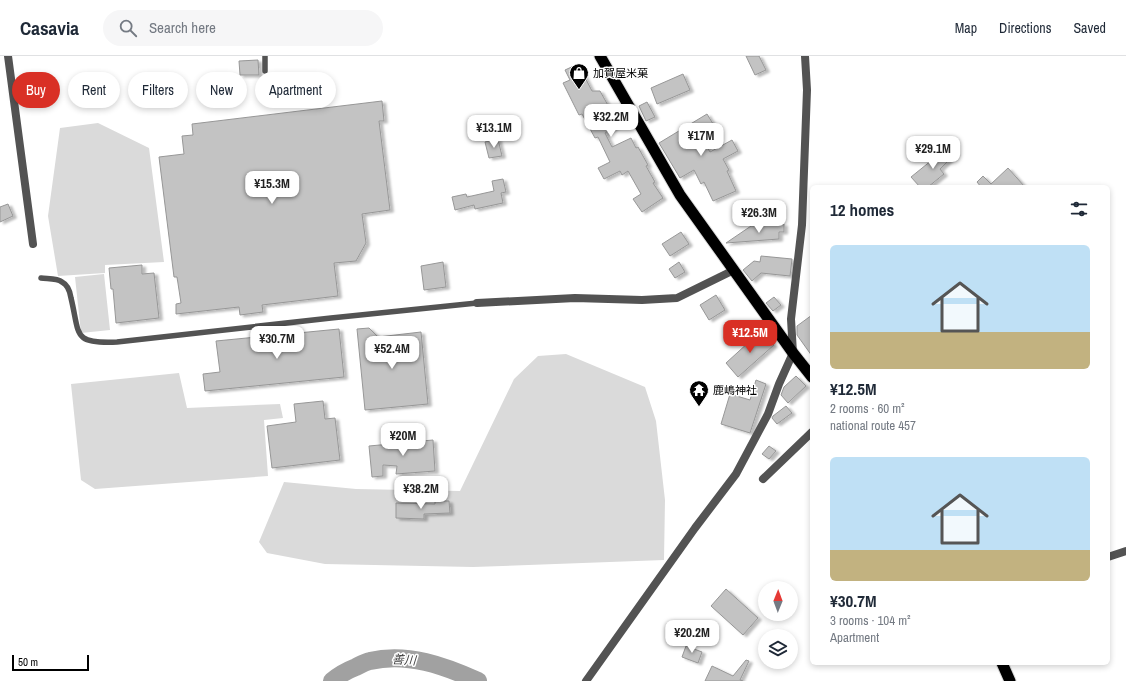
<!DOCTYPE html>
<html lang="en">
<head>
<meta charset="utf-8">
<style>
  body { margin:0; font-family:"Archivo Narrow","Noto Sans JP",sans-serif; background:#f6f6f7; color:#1f2937; height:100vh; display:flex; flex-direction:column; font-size:15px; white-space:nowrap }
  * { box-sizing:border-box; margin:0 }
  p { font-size:13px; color:#747a83 }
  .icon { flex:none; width:22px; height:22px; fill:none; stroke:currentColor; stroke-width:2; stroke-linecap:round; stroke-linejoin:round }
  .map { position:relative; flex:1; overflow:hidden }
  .details { position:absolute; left:810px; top:129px; width:300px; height:480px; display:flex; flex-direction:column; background:#fff; border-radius:6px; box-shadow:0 2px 6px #0003 }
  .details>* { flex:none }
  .banner { position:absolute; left:12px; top:16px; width:380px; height:36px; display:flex; gap:8px }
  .needle { width:26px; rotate:1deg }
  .controls { position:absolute; left:758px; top:525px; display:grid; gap:8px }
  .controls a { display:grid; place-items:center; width:40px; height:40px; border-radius:50%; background:#fff; box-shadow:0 2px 6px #0003; font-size:20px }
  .scale { position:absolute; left:12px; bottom:10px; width:77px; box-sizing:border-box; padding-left:4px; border:2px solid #000; border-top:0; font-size:11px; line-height:14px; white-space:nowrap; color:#000; -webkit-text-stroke:3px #fff; paint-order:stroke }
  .price { position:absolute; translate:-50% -34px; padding:0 9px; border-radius:8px; background:#fff; color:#222; font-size:13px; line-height:26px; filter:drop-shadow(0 1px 2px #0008) }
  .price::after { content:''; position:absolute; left:50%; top:24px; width:12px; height:9px; margin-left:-6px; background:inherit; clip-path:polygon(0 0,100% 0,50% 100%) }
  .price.current { background:#d93025; color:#fff }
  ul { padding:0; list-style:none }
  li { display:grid; align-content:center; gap:8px; height:212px; padding:0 20px }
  li span { display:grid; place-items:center; height:124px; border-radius:6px; color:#555 }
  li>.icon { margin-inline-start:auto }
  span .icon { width:72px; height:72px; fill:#fffc; stroke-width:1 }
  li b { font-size:17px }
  h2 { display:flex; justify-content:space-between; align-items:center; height:48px; padding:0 20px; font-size:17px }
  .pill { padding:0 14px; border-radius:18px; background:#fff; box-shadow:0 2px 6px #0003; font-size:14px; line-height:36px }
  .pill.current { background:#d93025; color:#fff }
  header { display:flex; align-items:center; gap:24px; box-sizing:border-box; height:56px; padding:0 20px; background:#fff; border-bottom:1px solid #e0e1e3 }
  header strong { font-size:19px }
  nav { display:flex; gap:22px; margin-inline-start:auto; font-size:14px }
  .search { width:280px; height:36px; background:#f6f6f7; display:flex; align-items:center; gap:10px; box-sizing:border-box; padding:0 14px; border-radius:22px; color:#747a83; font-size:15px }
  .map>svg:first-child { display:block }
  .green { fill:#dadada }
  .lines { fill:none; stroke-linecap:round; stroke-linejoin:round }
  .river { stroke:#a1a1a1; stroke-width:18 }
  .building { fill:#c3c3c3; stroke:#979797; filter:url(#shadow) }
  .trunk-casing { stroke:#dbdbdb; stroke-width:13 }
  .service { stroke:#535353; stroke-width:5.5 }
  .minor { stroke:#535353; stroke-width:8 }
  .trunk { stroke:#000; stroke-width:11 }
  .labels { text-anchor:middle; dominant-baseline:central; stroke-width:3; stroke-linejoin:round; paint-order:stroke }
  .poi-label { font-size:11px; fill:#000; stroke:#fff; text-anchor:start }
  .water-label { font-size:12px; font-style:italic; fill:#424242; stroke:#fff }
</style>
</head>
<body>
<header>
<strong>Casavia</strong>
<div class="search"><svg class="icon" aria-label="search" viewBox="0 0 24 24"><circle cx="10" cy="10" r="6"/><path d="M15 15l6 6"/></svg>Search here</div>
<nav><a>Map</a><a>Directions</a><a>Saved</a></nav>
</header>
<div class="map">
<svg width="1126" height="625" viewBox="0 0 1126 625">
  <defs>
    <filter id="shadow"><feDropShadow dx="3.5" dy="2" stdDeviation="1" flood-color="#0004"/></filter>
  </defs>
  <rect width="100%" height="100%" fill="#fff"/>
  <path class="green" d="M98,67L149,92L164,206L105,209V217L58,220L48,160L60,72Z
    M104,218L110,274L81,277L75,221Z
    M566,298L645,331L656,365L665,444L664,504L473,511L325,508L267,497L259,486L284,426L356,433L460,435L514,323L538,300Z
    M179,317L187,352L280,348L283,362L264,364L268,420L95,433L81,424L71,328Z"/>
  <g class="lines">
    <path class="river" d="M332,625C340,618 346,615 356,611C360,609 365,606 370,605C407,596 445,610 478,625"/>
  </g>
  <path class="building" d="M746,0H759L766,14L755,19Z
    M258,4L259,19H240L239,5Z
    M578,8L592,35H600L619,69L605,77L612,91L631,82L636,92L638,91L648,109L646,110L655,126L653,127L663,142L642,156L633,143L641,138L628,115L622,119L620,115L604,123L598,112L610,106L598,81L595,82L582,58L579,59L563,27L570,24L565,14Z
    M683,18L690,34L657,48L651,32Z
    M382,45L384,65H379L390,154L362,158L366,187L356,205L334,207L338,240L262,249L263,256L240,259L239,251L176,258V248L181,247L177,221H174L159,101L184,98L182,80L193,79L192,68Z
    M647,46L655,61L646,65L639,50Z
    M707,58L715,71L701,80L710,96L732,84L738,95L723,103L729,114L727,115L736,135L713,145L704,126L701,128L694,114L680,122L659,87Z
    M498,83L502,100L489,102L485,86Z
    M951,91L956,97L940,113L944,118L928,131H920L911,121L932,104L934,107Z
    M1008,112L1025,131H981L977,126L983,120L991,128Z
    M503,123L506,136L501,137L503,147L475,153L474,149L455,154L452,141L466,138L467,141L494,135L492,125Z
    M8,148L13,160L0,166V151Z
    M784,168V176H779V183L726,187L751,170Z
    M681,176L689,188L670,200L662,188Z
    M761,200L792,203L790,220L761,217L752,225L743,214L754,205L760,206Z
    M443,206L446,231L424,234L421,210Z
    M679,206L685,216L675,222L669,213Z
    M142,209V218L154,217L159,262L116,267L113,233H111L109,212Z
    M716,239L725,254L709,264L700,249Z
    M774,241L781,249L773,255L766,247Z
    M812,259V300L797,279V270Z
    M369,272L378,281L421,276L428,348L365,354L357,273Z
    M339,273L344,321L205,335L203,318L220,316L216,285Z
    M761,275L774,289L738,321L726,307Z
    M796,320L806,330L788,347L781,339L784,331Z
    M756,324L766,328L750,377L721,368L730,338L750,344Z
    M323,345L325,363L335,362L340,404L272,412L267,370L296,366L294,348Z
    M786,350L792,357L777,368L772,362L773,360Z
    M433,384L435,415L396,418L397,410L383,409V420L372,421L369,390Z
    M769,390L776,395L769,403L762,398Z
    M435,445H449L450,457L424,458V463L396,462V447L435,448Z
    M726,533L758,562L743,579L711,550Z
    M686,590L702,596L698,607L682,601Z
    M746,604L749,605L740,624L743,625H705L712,610L733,620Z"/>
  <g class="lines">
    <g class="trunk-casing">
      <path id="trunk" d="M600,0L680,139L793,297L812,321
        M1002,607L1010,625"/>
    </g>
    <path class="service" d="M265,15V0
      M41,222C47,223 57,222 62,226C68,229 70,235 71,242C80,279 72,288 117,286L331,262L477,247"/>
    <path class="minor" d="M8,0L33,188
      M477,247L575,242L642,244L677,242L734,214
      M763,423L812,376
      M1108,501L1126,495
      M586,625L695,472L736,418L768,358L779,328L793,297L791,263L802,169L807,34L805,0"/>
    <use href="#trunk" class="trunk"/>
  </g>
  <defs>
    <g id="shop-pin" transform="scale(1)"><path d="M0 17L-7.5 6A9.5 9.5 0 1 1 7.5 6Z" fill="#000" stroke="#fff"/><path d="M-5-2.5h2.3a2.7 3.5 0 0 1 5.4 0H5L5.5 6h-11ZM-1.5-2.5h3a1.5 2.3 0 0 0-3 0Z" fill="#fff"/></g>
    <g id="temple-pin" transform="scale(1)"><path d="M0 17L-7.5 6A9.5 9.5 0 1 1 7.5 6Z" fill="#000" stroke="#fff"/><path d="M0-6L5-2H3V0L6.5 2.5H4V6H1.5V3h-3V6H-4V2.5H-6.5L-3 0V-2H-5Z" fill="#fff"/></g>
  </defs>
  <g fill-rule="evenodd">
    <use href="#shop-pin" x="579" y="17"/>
    <use href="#temple-pin" x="699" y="334"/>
  </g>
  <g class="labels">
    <g class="poi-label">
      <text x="593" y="17">加賀屋米菓</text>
      <text x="713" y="334">鹿嶋神社</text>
    </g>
    <g class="water-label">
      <text transform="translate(404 604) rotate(3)">善川</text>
    </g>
  </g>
</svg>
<div class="controls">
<a><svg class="needle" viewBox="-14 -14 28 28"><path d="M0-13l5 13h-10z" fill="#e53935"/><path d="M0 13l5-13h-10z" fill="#747a83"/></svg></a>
<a><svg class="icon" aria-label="layers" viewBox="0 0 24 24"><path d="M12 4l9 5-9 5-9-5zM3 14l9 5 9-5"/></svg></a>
</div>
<div class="scale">50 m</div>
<b class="price" style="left:611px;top:82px">¥32.2M</b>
<b class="price" style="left:494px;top:93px">¥13.1M</b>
<b class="price" style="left:701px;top:101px">¥17M</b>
<b class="price" style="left:933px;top:114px">¥29.1M</b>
<b class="price" style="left:272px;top:149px">¥15.3M</b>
<b class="price" style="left:759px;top:178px">¥26.3M</b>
<b class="price current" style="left:750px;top:298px">¥12.5M</b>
<b class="price" style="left:277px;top:304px">¥30.7M</b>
<b class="price" style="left:392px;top:314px">¥52.4M</b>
<b class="price" style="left:403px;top:401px">¥20M</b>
<b class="price" style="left:421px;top:454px">¥38.2M</b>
<b class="price" style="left:692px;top:598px">¥20.2M</b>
<div class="banner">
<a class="pill current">Buy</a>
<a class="pill">Rent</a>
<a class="pill">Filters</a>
<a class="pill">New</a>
<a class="pill">Apartment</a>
</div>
<section class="details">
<h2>12 homes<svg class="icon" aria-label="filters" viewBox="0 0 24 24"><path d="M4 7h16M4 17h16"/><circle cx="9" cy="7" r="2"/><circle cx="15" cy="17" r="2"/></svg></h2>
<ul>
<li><span style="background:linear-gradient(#bfe0f5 70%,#c2b280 0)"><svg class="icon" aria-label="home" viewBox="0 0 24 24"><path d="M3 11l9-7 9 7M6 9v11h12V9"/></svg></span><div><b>¥12.5M</b><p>2 rooms · 60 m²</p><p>national route 457</p></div></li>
<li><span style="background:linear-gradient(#bfe0f5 75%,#c2b280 0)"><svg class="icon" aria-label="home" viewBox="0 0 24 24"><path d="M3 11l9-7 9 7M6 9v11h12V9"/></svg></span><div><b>¥30.7M</b><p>3 rooms · 104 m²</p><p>Apartment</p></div></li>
</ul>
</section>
</div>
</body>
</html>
